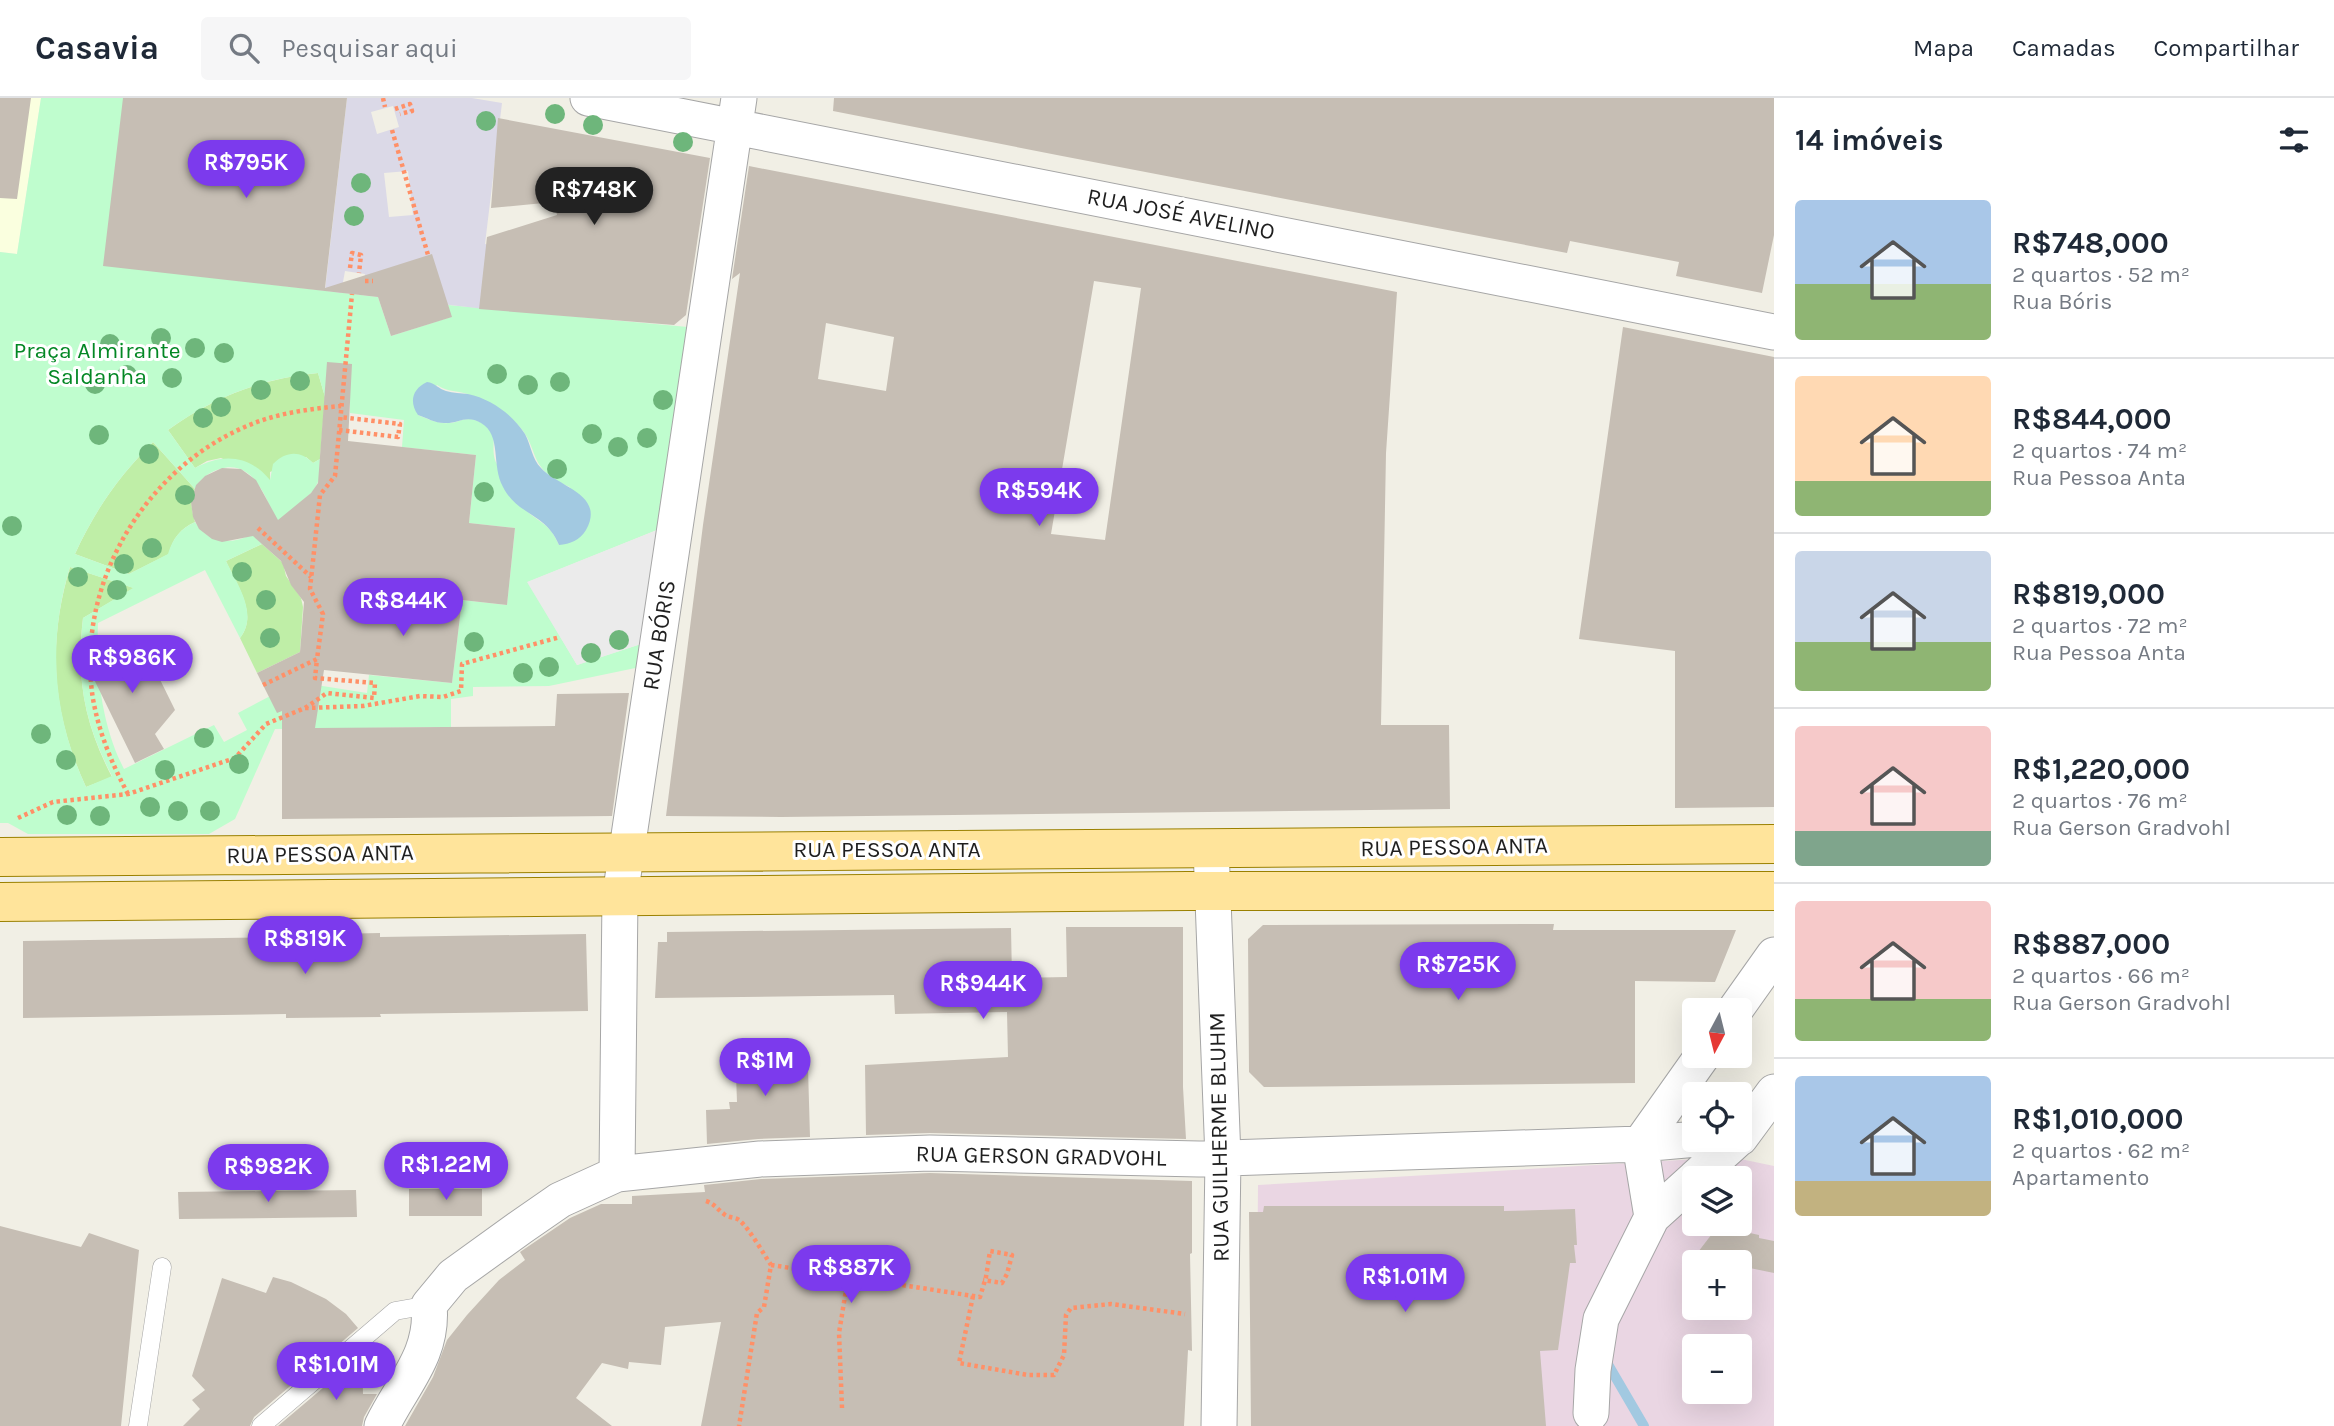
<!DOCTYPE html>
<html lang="pt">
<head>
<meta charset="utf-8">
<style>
  body { margin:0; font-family:Karla,sans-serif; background:#f6f6f7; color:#1f2937; height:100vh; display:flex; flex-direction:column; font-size:26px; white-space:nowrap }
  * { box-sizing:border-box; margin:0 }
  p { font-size:23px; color:#747a83 }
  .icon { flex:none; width:38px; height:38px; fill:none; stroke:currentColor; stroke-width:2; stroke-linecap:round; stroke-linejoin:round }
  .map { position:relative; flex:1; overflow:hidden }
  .details { display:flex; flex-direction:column; background:#fff; width:560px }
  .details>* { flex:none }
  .needle { width:46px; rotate:187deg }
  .fabs { position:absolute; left:1682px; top:900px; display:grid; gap:14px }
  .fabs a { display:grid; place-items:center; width:70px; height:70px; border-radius:7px; background:#fff; box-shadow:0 7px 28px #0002; font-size:35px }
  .price { position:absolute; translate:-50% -60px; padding:0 16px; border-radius:24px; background:#7c3aed; color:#fff; font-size:23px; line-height:46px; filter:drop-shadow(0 2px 4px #0008) }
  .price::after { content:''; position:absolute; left:50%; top:42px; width:21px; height:16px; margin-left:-10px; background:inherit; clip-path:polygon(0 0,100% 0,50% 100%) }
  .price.active { background:#222; color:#fff }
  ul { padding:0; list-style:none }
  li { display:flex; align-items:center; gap:21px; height:175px; padding:0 21px }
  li+li { border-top:2px solid #e0e1e3 }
  li span { display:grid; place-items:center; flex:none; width:196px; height:140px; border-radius:7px; color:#555 }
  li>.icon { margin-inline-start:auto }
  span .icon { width:84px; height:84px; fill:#fffc; stroke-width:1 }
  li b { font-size:30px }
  h2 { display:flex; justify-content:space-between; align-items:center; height:84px; padding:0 21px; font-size:30px }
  header { display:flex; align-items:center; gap:42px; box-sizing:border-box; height:98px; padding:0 35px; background:#fff; border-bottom:2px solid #e0e1e3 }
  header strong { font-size:33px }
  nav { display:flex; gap:38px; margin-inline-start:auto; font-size:24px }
  .search { width:490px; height:63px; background:#f6f6f7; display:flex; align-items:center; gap:18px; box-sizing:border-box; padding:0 24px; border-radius:7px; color:#747a83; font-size:26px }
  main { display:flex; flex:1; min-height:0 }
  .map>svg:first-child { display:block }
  .industrial { fill:#ead6e3; fill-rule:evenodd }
  .education { fill:#faffdf }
  .grass { fill:#bfeea7 }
  .park { fill:#bffdce; fill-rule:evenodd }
  .parking { fill:#ebebeb }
  .plaza { fill:#dbd9e7; fill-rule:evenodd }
  .water { fill:#a2c9e1 }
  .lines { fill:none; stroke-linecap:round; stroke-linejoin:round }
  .stream { stroke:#a2c9e1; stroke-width:10 }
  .building { fill:#c6beb4; fill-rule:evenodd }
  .service-casing { stroke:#a6a6a6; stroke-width:19 }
  .minor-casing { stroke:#a6a6a6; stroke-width:37 }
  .primary-casing { stroke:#9a8000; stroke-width:40 }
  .path { stroke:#ff9067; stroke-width:4.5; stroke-dasharray:3.5 3.5; stroke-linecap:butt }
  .service { stroke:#fff; stroke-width:18 }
  .minor { stroke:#fff; stroke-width:35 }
  .primary { stroke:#ffe49b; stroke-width:38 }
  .tree { fill:#6eb67b }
  .labels { text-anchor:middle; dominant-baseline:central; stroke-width:6; stroke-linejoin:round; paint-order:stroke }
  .street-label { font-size:23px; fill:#1f1f1f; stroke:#fff }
  .park-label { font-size:23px; fill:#038724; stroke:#fff }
</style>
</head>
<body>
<header>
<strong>Casavia</strong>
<div class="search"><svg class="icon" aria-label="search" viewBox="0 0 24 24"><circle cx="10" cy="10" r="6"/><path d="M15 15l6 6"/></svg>Pesquisar aqui</div>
<nav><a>Mapa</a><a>Camadas</a><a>Compartilhar</a></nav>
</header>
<main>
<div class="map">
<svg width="1774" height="1328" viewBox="0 0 1774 1328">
  <rect width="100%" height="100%" fill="#f1efe5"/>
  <path class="industrial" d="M1731,1059L1774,1068V1328H1256L1258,1087ZM1694,1080H1740V1125H1694ZM1694,1164H1740V1209H1694ZM1694,1248H1740V1293H1694Z"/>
  <path class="education" d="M0,0H41L17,156L0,154Z"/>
  <path class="grass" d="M318,275L325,299L320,361L313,365L306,359L270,374V383L221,360L207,363L195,370L168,332C214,299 263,280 318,275Z
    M153,344L195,391C189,402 192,413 195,424C181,430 172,441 169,456L129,476L75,456C95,412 119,378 153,344Z
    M262,446L283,465L286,478L301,500L303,509L300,554L257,575L240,540C259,516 236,486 226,463Z
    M70,469L134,490L83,520C76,580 84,625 112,679L86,689C52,615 47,547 70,469Z"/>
  <path class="park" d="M41,0H124L104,167L378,199L391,238L451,219L448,207L688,229L662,430L528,484L577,567L647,544L645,568L549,588L473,589V598L451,601V629L275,631L235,721L209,736H28L8,725H0V154L17,156ZM318,275L325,299L350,301V315L404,322L402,349L476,357L469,425L515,430L507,507L462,502L452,585L369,577L367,595L297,584L238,615L247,632L224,644L214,627L124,671C101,626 96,574 98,525L205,472L240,540C259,516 237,486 226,463L262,446L252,436C231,448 208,445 195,424C180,431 173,440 168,456L129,476L75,456C95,412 119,378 153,344L195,391C200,381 209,374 220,371C259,359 272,416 283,442L295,410L314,392L319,382L320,361L313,365C300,352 286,353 273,366L270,382C249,357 223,355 195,370L168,332C213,299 263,280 318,275ZM437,287C448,295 461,292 473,298C486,304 505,314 515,324C542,349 524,370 570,389L559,447C551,429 545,427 530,416C526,413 496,367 495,362C490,346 501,336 480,324C467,317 461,324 449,325C438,326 428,321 418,317ZM70,469L133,490L83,520C76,580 84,625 112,678L86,689C53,618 47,544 70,469Z"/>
  <path class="parking" d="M662,430L647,544L577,567L527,484Z"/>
  <path class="plaza" d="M347,0H472L502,5L485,146L491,147L485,211L363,197L365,176L345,173L341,195L325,192ZM393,8L399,29L377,36L371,14ZM408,73L413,117L389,119L384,75Z"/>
  <path class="water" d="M427,284C435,285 439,291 446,293C453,295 461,295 468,296C491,301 512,316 525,336C531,347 532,361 541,370C558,389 606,396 586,432C580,442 570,446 559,447C546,415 518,418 503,389C491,367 502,337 481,325C466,316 458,326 444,325C435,325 427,320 418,317C409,304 412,291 427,284Z"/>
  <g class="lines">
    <path class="stream" d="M1606,1263L1644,1328"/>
  </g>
  <path class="building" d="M0,0H31L17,101L0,100Z
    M123,0H347L325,190L432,156L452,219L391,238L378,199L103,168Z
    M834,0H1774V137L1762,195L1676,178L1679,164L1570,143L1567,155L1062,58L833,13Z
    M498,20L710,60L686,217L674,227L479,211L487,139L557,117L554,104L491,110Z
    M749,68L1397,194L1386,355L1381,627H1449L1450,711L781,719L666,718L703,427L740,175L732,181ZM1094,183L1141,190L1105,442L1051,436ZM826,225L894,239L886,293L818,281Z
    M1623,229L1774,259V709L1675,710V553L1579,541Z
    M327,264L352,266L348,343L476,357L469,425L515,430L507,507L462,502L452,585L324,572L315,630L555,628L557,596L629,595L612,718L282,721V613L277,615L257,575L300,554L304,504L291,487L281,463L253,438L222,444L212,441L199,431L193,419L191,404L196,387L205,378L222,370L241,371L256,382L278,422L311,395L318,385Z
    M139,539L175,612L155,636L164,651L135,665L86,565L96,559L97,549Z
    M1554,826L1553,832H1736L1715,884L1635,883V985L1264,989L1249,974L1248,841L1263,827Z
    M1066,829H1183V989L1186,1041L930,1035L866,1037L865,967L1008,959L1007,914L895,916L894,897L655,900L658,844H667V834L1011,830L1012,880L1067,879Z
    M380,835V839L586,836L588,913L380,916L381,919L286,920V916L23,920V843L286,839V837Z
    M798,945V970H808L810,1039L758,1041L707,1046L706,1012L730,1011L729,1004H737L735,950Z
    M930,1075L1192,1083V1155L1190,1156L1192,1253L1188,1252L1184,1328H701L721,1224L665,1229L661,1267L629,1264L628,1271L602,1265L576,1300L612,1328H405L433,1279L447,1242L467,1217L499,1182L525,1162L520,1154L570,1120L601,1106H632V1098L705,1094L704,1087L761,1081Z
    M409,1091H482V1118H409Z
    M356,1092L357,1119L179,1121L178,1094Z
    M1264,1108H1504V1113L1575,1111L1577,1147H1574L1576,1165H1570L1558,1252L1540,1253L1546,1328H1251L1249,1114H1263Z
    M0,1128L81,1149L89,1135L139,1152L121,1328H0Z
    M1718,1128L1759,1137V1140L1774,1143V1175L1740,1168V1164H1720L1695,1158Z
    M273,1179L291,1184L326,1201L346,1216L358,1230L254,1319L250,1328H183L200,1311L192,1302L205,1292L192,1278L222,1180L266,1195Z
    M362,1257L363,1296H377L364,1319L362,1328H278Z"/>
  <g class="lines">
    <g class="service-casing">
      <path id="service" d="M138,1328L162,1169
        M261,1328L395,1213L429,1207"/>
    </g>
    <g class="minor-casing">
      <path id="minor" d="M588,0L1774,234
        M1211,750L1223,1060L1219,1328
        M1735,912L1774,857
        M1740,1040L1774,994
        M617,1076L620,798L739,0
        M1695,1080L1738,1041
        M1652,1119L1640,1046L1703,957
        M1591,1315L1593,1272L1601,1221L1652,1119L1694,1081
        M382,1328C402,1286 434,1257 429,1207L453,1178L521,1129L560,1102L617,1076L760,1061L930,1055L1199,1061L1640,1046L1697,1041"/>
    </g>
    <g class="primary-casing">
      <path id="primary" d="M0,759L1774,746
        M0,804L1188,793H1774"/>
    </g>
    <path class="path" d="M383,0L385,9
      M395,11L410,6L412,13L400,16
      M392,32L428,157
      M350,170L352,155L361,157L359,175
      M365,183H373
      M339,332L398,339L400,326L340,319
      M258,430L311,479
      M263,587L317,561L323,516L310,491L320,397L335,378L352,196
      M305,610L363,608L420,598L443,599L461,593L462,566L560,539
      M128,696C112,666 99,635 93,601C75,488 143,372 247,328C277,315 309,311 341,308
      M18,720L53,704L128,696L235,660L266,626L305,610L327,595L374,600L375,585L315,580L317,561
      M706,1103C715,1106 717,1111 724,1116C728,1120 735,1119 739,1122C749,1130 763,1155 771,1167L764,1209L757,1215L739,1328
      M771,1167L980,1199L986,1179L990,1153L1012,1157L1007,1176L1002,1185L983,1182
      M973,1198L959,1265L1028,1277H1054L1064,1257L1066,1217L1071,1210L1111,1206L1185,1216
      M842,1310L839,1235L848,1180"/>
    <use href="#service" class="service"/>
    <use href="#minor" class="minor"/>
    <use href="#primary" class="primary"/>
  </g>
  <g class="tree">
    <circle cx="555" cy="16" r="10"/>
    <circle cx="486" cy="23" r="10"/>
    <circle cx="593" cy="27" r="10"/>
    <circle cx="683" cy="44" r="10"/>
    <circle cx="361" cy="85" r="10"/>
    <circle cx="354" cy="118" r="10"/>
    <circle cx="161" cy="240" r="10"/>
    <circle cx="110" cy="246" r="10"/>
    <circle cx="195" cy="250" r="10"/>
    <circle cx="224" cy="255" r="10"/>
    <circle cx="497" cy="276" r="10"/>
    <circle cx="127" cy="277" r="10"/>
    <circle cx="172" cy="280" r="10"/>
    <circle cx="300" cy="283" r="10"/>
    <circle cx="560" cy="284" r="10"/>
    <circle cx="95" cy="286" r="10"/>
    <circle cx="528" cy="287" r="10"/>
    <circle cx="261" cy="292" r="10"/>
    <circle cx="663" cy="302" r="10"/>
    <circle cx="221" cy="309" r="10"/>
    <circle cx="203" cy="320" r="10"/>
    <circle cx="592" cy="336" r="10"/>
    <circle cx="99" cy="337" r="10"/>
    <circle cx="647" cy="340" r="10"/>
    <circle cx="618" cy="349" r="10"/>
    <circle cx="149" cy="356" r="10"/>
    <circle cx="557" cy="371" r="10"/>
    <circle cx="484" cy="394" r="10"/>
    <circle cx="185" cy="397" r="10"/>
    <circle cx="12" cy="428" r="10"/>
    <circle cx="152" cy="450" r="10"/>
    <circle cx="124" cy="466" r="10"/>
    <circle cx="242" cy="474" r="10"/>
    <circle cx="78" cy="479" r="10"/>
    <circle cx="117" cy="492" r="10"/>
    <circle cx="266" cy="502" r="10"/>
    <circle cx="270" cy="540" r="10"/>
    <circle cx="619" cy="542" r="10"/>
    <circle cx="474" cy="544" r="10"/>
    <circle cx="591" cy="555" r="10"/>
    <circle cx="549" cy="569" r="10"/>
    <circle cx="523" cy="575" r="10"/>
    <circle cx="41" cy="636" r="10"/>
    <circle cx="204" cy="640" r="10"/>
    <circle cx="66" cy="662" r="10"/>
    <circle cx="239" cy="666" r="10"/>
    <circle cx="165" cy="672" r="10"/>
    <circle cx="150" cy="709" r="10"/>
    <circle cx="178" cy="713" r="10"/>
    <circle cx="210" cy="713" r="10"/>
    <circle cx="67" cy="717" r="10"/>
    <circle cx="100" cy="718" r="10"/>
  </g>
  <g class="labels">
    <g class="street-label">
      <text transform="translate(1181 116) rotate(11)">RUA JOSÉ AVELINO</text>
      <text transform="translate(659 537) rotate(-81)">RUA BÓRIS</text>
      <text transform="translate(1454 749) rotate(-1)">RUA PESSOA ANTA</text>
      <text x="887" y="751">RUA PESSOA ANTA</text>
      <text transform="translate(320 756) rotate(-1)">RUA PESSOA ANTA</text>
      <text transform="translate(1219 1039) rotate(-91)">RUA GUILHERME BLUHM</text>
      <text transform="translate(1041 1058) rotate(1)">RUA GERSON GRADVOHL</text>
    </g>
    <g class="park-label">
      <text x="97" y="252">Praça Almirante<tspan x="97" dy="26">Saldanha</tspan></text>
    </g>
  </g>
</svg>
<div class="fabs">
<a><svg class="needle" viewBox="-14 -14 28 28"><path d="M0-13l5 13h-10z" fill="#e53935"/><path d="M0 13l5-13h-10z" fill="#747a83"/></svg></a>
<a><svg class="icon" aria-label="locate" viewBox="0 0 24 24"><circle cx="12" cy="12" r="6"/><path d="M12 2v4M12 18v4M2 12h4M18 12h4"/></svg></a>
<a><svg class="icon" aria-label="layers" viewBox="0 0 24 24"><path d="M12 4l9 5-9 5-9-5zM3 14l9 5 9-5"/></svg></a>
<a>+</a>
<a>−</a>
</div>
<b class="price" style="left:246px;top:102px">R$795K</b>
<b class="price active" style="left:594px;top:129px">R$748K</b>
<b class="price" style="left:1039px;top:430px">R$594K</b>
<b class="price" style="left:403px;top:540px">R$844K</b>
<b class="price" style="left:132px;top:597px">R$986K</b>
<b class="price" style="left:305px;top:878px">R$819K</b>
<b class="price" style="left:1458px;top:904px">R$725K</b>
<b class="price" style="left:983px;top:923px">R$944K</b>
<b class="price" style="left:765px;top:1000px">R$1M</b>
<b class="price" style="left:446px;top:1104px">R$1.22M</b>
<b class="price" style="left:268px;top:1106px">R$982K</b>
<b class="price" style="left:851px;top:1207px">R$887K</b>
<b class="price" style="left:1405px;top:1216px">R$1.01M</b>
<b class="price" style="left:336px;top:1304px">R$1.01M</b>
</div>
<section class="details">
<h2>14 imóveis<svg class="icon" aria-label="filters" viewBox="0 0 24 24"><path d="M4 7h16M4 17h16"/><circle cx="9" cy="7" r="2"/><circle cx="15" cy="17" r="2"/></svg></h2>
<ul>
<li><span style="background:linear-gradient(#a9c7e8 60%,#8fb573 0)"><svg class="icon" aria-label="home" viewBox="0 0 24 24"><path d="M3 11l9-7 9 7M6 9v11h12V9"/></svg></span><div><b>R$748,000</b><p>2 quartos · 52 m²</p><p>Rua Bóris</p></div></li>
<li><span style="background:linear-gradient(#ffd9b3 75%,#8fb573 0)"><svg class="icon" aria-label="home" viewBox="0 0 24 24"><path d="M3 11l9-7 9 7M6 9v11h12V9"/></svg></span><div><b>R$844,000</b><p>2 quartos · 74 m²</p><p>Rua Pessoa Anta</p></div></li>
<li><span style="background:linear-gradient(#c9d6e8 65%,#8fb573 0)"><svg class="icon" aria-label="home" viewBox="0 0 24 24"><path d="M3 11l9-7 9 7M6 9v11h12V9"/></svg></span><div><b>R$819,000</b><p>2 quartos · 72 m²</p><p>Rua Pessoa Anta</p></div></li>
<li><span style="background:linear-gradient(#f6c9c9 75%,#7fa58c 0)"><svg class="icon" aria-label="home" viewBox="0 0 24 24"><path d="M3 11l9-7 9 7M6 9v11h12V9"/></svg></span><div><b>R$1,220,000</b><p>2 quartos · 76 m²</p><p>Rua Gerson Gradvohl</p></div></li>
<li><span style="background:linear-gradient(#f6c9c9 70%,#8fb573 0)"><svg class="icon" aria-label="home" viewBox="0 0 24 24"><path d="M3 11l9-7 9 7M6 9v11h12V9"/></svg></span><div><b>R$887,000</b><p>2 quartos · 66 m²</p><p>Rua Gerson Gradvohl</p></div></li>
<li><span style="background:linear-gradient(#a9c7e8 75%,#c2b280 0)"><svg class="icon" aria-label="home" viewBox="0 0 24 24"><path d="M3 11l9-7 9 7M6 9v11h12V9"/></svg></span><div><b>R$1,010,000</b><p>2 quartos · 62 m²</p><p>Apartamento</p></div></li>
</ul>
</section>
</main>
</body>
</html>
